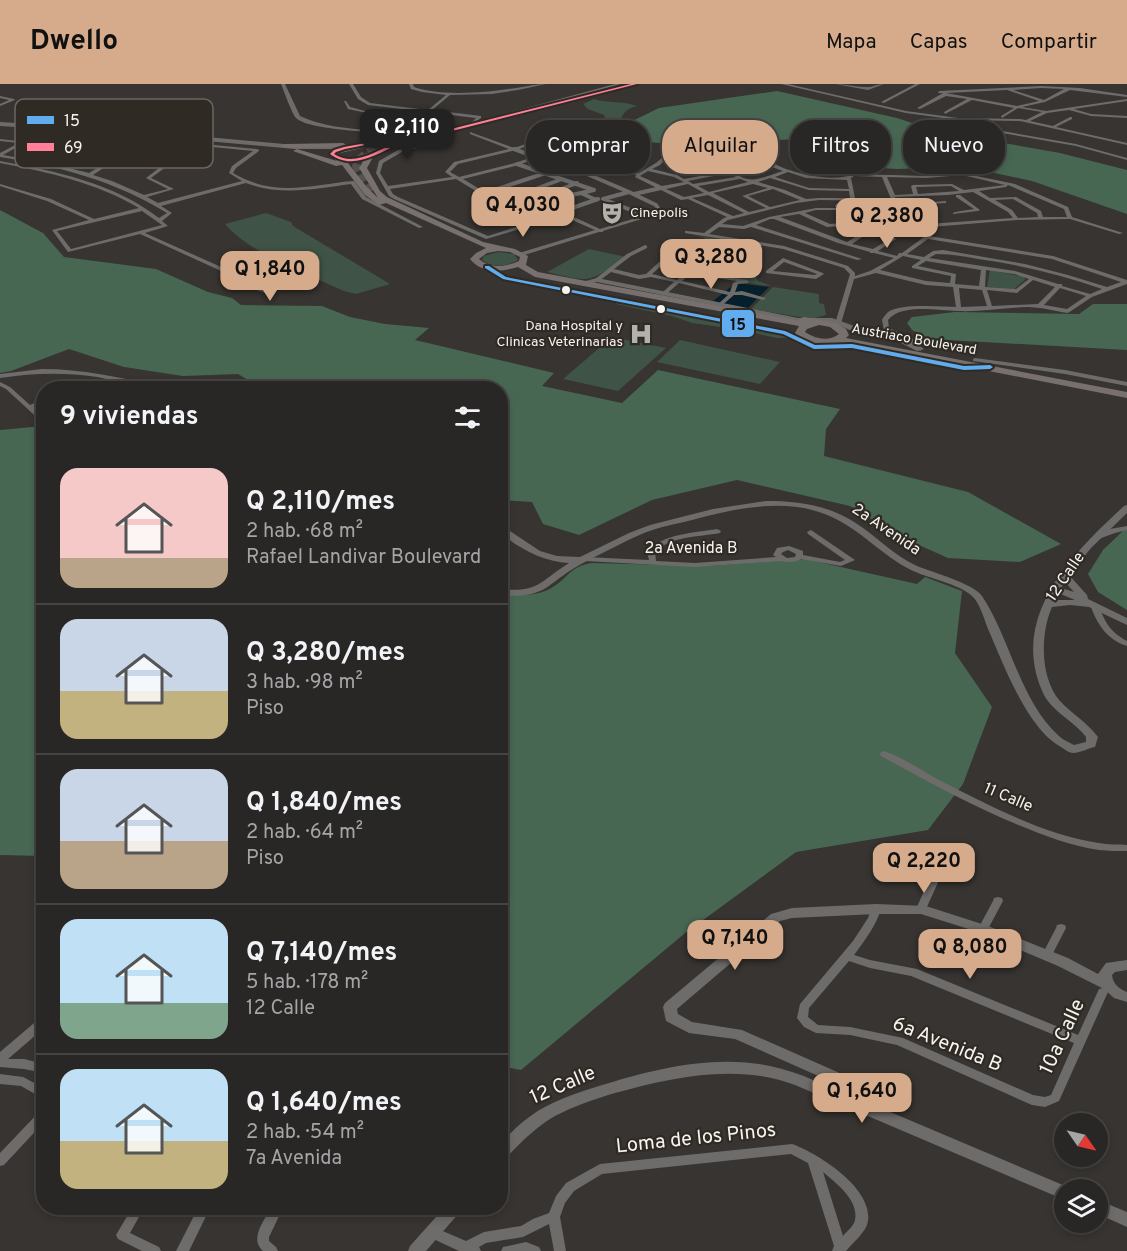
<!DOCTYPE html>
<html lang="es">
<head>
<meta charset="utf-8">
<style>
  body { margin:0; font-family:Overpass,sans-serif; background:#312f2d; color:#f1f3f6; height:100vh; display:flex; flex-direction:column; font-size:22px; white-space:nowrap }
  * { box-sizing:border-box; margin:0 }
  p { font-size:20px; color:#a5a5a7 }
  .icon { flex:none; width:33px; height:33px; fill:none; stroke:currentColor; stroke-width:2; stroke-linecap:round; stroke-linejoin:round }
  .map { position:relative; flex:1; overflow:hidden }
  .sheet { position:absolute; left:36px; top:297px; width:472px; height:834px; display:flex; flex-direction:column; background:#292725; border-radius:24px; box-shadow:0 3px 9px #0003,0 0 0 2px #454442 }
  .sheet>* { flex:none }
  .banner { position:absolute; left:526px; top:36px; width:510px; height:54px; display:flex; gap:12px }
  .needle { width:39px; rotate:124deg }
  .tools { position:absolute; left:1054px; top:1029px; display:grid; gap:12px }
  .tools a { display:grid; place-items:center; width:54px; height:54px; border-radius:50%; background:#292725; box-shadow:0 3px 9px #0003,0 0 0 2px #454442; font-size:30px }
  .price { position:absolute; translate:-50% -51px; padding:0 14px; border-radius:12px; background:#d6ab8b; color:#111; font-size:20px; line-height:39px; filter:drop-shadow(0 2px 3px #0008) }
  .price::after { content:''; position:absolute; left:50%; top:36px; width:18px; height:14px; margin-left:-9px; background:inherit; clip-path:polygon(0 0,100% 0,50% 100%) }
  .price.current { background:#222; color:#fff }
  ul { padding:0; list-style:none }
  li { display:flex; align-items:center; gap:18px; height:150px; padding:0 24px }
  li+li { border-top:2px solid #454442 }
  li span { display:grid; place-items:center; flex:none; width:168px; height:120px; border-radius:18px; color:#555 }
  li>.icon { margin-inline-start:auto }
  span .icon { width:72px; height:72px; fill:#fffc; stroke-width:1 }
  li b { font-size:26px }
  h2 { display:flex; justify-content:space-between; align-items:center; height:72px; padding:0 24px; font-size:26px }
  .tag { padding:0 21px; border-radius:24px; background:#292725; box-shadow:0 3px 9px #0003,0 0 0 2px #454442; font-size:21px; line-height:54px }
  .tag.current { background:#d6ab8b; color:#111 }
  header { display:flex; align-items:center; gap:36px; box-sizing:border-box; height:84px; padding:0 30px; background:#d6ab8b; color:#111 }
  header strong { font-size:28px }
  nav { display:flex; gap:33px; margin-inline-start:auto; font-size:21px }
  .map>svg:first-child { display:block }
  .green { fill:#3f5446 }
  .forest { fill:#476753 }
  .water { fill:#051f2c }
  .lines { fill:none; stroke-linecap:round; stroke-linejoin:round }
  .primary-tunnel { stroke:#54514e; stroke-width:8; stroke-dasharray:8 4; stroke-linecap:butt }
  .pedestrian { stroke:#6e6c6a; stroke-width:4 }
  .minor { fill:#6e6c6a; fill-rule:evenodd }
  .tertiary { fill:#6e6c6a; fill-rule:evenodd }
  .secondary { fill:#6e6c6a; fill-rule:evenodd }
  .primary { fill:#78706e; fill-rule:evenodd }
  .bus-1-casing { stroke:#302a24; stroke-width:4 }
  .bus-2-casing { stroke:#302a24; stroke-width:4 }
  .bus-1 { fill:#60acee; fill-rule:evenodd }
  .bus-2 { fill:#ff8098; fill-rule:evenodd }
  .bus-dot { fill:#f7f3ef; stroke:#302a24; stroke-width:2 }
  .labels { text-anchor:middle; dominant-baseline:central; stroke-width:4.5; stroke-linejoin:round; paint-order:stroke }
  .far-poi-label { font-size:14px; fill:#f7f3ef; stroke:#302a24; text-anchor:start }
  .far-street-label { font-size:14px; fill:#f7f3ef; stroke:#302a24 }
  .street-label { font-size:16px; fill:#f7f3ef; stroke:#302a24 }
  .near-street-label { font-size:20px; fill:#f7f3ef; stroke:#302a24 }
  .key { fill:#302a24; stroke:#6c6661; stroke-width:1.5 }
  .key-label { font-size:16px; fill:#f7f3ef }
  .line-badge { stroke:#302a24; stroke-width:2 }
  .pale-badge-label { font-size:16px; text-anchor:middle; font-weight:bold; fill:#111 }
</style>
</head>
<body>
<header>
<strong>Dwello</strong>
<nav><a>Mapa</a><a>Capas</a><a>Compartir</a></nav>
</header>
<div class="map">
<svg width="1127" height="1167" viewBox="0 0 1127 1167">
  <rect width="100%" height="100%" fill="#373431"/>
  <path class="green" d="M594,15C609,20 621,16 637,22C619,27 625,34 617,39C601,49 578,48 559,51L565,59L603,68L600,72H584L547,65L546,62L538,59L600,39L606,37L604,31L588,25L583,20Z
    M266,129L291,138L293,142L390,200L356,210L344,207C309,191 249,169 225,140Z
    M697,152H698L750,160L725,177L675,169L678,167L672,165L684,156L693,158V162L686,164L707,171L715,170L713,167H717L715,165L725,163L711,157L704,158L705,154Z
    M589,165L626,173C588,199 592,199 547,188Z
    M498,168L514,170L518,176C507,183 492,184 482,176L484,172Z
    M722,180L754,188L758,197L772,202C751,201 733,194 712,190Z
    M990,186L1024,193L1025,196L1014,205L987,203Z
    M773,203L819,210V219L824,220L826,231L811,235L751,225Z
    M617,218L783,250L790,254H776L742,246L692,239L672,232L616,220Z
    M612,253L666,264L618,307L563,295Z
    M680,256L780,278L760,300L657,278Z"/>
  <path class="forest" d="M777,7L897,34L936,47L1060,69L1127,86V130L1032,97L966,83L897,85L849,82L842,74L871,61L845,54L658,59L630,56L615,51L618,44L659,24Z
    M0,126L43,149L64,173L156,185L208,208L232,214L241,221L322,222L350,233L385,240L429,244L415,256L554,289L542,302L622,319L658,286L840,325L826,345L824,372L968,408L1061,460L1020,478L948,474L903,454L850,422L737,396L652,416L579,451L543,440L532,418L501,416V304H261L238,290L183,292L124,283L69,265L11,287L0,289Z
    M1093,220H1127V266L929,255L912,246L907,239L912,233L955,228L1079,230Z
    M43,342V772L0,771V346Z
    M1127,443V526L1098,508L1088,490L1103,466Z
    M805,475L917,500L925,493L962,507L955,569L992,623L963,700L928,746L796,768L684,850L521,986L501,982V510C523,512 542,513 560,498C571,488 576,481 592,479L709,482Z"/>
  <path class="water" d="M736,199L769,203L747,225L713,217Z"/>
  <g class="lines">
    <path class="primary-tunnel" d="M370,108L356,82C365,62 389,59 408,55"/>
    <path class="pedestrian" d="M514,65L533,72L532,74L587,90L629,108
      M517,80L594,106L581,109L596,116
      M505,103L528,110
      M629,108L656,121L658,124L646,132L603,115Z
      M485,109L564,83
      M525,109L562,95
      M634,110L661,104
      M528,118L577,99
      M541,125L571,111L581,109
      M555,130L598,115"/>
    <path class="minor" d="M281,0H285L300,32C334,48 382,46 420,48L422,49L420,50C398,49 310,48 296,34C292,30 284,7 281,0Z
      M349,0H353L361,13L370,19L428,26L446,11L422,8L411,5L409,0H413L414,3C439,12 482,9 508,5C521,4 533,0 546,0L518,6L492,10L450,11L432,26L481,32V34L474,39L472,38L476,34L368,21L358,15Z
      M615,0H621L493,35L490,34Z
      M781,0H788L906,27L958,34L1020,35L1026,36L1042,28L1018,24L1002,34L1001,32L1014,24L972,16L945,30L944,28L967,15L946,12L920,25L917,24L943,9H938L939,7L1041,2L1080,4L1127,11V13L1070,6L1045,18L1022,23L1046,27L1127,15V17L1074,25L1091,30L1127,32V34L1091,32L1069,26L1047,29L1030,37L1053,42L1070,33H1072V35L1056,43L1127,59V61L1020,37L958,36L906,29ZM1041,4L1064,5L1044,16L1013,6ZM1007,6L1039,17L1017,22L946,9Z
      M835,0C845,0 855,3 865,3C871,4 877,0 884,0L868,6Z
      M915,0H920L884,19L881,18Z
      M0,12L14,15L15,16L0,22V20L9,16L0,14Z
      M344,17H346L350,23L373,29L371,30L348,25Z
      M974,42L1076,60L1127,74V76L1076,62L973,44Z
      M563,47L565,49L516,66L458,80L450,88L459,93L515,79L532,73H534V75L519,81L463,95L488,110L576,134L600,145L646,131H648V133L603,147V148H599L521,172L518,170L519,169L595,146L572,136L548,129L520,145L486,155L394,115L389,112L376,89L379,77L398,66L438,56L440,57V58L402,68L383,79L380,89L388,102L452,93L445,88L454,78L509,65L470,50V48L514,64ZM456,95L484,112L543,128L516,143L488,152L398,113L393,110L390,105Z
      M92,51L96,52L52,80L89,89L128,65L182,69V71L151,94L174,105L147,113L158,119L242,97L229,89L232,82L253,67L142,56L140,55V54L257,65L259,66V67L236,84L233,89C262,106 288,106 321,101C332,100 343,97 354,97L366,113L423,143L419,144L362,115L351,100C315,105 280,112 246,99L161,122L172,129L162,137L168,142L145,149L257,199L264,197L274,198L279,203L278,204L265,209L254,205V202L140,150L68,168L52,146L89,136L47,117L0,102V100L51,115L94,135L139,124C97,99 48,88 0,79V77C55,87 114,99 159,134L167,129C115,97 59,82 0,73V69L19,59L0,57V55L26,58L3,71L47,79ZM129,67L176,71L146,94L168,105L144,111L112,97L93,91ZM142,127L162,141L71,165L57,147ZM264,201H271L272,202L265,205L259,203Z
      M764,62L772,64L775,80C793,90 836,99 853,90L927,92L962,89L1015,100L1068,123L1072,133L1123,149L1119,150L1070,135L1017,136L918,144L929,152L1053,172L1127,196V200L1092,213L1068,229C1054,227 1041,223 1027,223C1004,224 980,228 958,227C938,227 902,219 888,236L889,244L913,255L923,265L920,267L909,257L884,246L882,236C882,235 887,229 888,228C902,219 939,223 956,223L953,203L926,201L876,189L854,195L840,243L835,244L834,243L850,190L844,184L783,165L685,149V147H687L704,149L724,134L727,133L688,115L681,116L635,93L636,91L622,86L636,78L643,69H647V70L640,80L628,86L639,89L656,79L674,63ZM764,64L768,65L771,80L756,84L750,83L746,65ZM675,65H722L720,82L726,87L705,91L691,83L702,71L694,69L688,75L692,76L686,83L700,92L684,95L677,91L652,85L660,81ZM726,65H742L746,85L756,86L772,83L783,87C755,96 750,102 724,82ZM648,87L674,93L684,98L662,102L640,92ZM788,88L806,94L847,96L849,105L809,104L775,93ZM729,89L736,93L693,100L688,97ZM962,91L1005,101L964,106L952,100L913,101L911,102L913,110L895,111L887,93L927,94ZM854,92L882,93L891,115L855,114L851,94ZM770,94L809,106L849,107L850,114H819L806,115L785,106L758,98ZM740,95L748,98L709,108L698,102ZM688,100L704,109L684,113L666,105ZM753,100L768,104L742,112L766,124L749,128L713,109ZM1008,101L1064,125L1067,133H1043L1041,127L1016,113L990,114L979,107L1006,103ZM951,102L959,107L918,110L916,103ZM773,105L800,116L770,123L748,112ZM973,108L1008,128L1013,134L914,141L906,134L933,133V131L924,121L944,119H946V117L919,119V120L927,131H904L895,121V113L948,111ZM708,111L744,129L733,132L692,114ZM1013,115L1037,129L1038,133L1018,134L1012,126L995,116ZM819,116L891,117C892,126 901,137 908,142L885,145L873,134L870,126H884V124H840L837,120L835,121L836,124H816L769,133L743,142L722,140L728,136L796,119ZM816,126H837L842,139L830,140L805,129ZM842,126H865L869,136L880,146L865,148L847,139ZM799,130L827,143L844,142L860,150L847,158L780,133ZM770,135H774L838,159L870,168V169H874L894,174L870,187L855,192V189L848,182L784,162L709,150L719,143L744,145L751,143L857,176L862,175L756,141ZM912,145L924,153L902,169H899L897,172L878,167L896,155L888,148ZM883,149L890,155L873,165L852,160L865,151ZM928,155L1052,175L1121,198L1107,203L1068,191L1025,180L943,166L933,167L924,173L907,170ZM936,170C950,170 964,172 978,175C1021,181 1062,191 1102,205L1090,210L1062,202V200H1058L1015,187L929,174ZM903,172L921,176L912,182V184L951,192L950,199L926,197L880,186ZM926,177L981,186L979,202L955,200L956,190L918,182ZM986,186L1014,190L1029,195L1016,205L985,203ZM1033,196L1055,203L1038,220L992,222L987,206L1017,209ZM959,204L982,206L987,222L961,223ZM1060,204L1086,212L1067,225L1044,221Z
      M956,111H960L980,126L978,127L953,130V129L955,128L974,125L956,113Z
      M645,161L647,162V164L631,172L614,185L639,191L646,190L667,171L695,174L698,176L689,186L691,187L747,196L749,198L748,199L738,200L735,208L742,207L766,214L763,216L742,211H734L720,223L717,221L728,211L679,199L664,212L661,210L662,209L674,198L651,193L639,195L611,188L599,197H595V195L627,170ZM670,174L691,177L683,186L686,188L677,196L652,190ZM690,190L737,197L733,199L730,208L682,197Z
      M783,174L823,189L824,190L816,195L766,189V187ZM784,178L817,190L815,191L773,187Z
      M975,274L1065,286L1127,298V302L1065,290L973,277V275Z
      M0,298L10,303L30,321L44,315V320L34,325L44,334V340L6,305L0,302Z
      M155,302L159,303L160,304H152Z
      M1127,442V446L1115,449L1096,456L1092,454L1110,445Z
      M717,445L721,447L720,449C699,453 670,452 655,468L656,477L695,479L776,473L773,471L777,464L789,462L803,467V471L840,478L845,476L808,450L807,448L811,446L855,476L841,482L801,475C797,478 788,479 783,477L695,483L585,477L581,475L585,473L649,476L647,468C663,449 695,449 717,445ZM788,466L796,470L795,473L787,474L781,470L783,468Z
      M1092,521H1098C1106,539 1109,547 1127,557V562C1108,556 1098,542 1091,523Z
      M884,667C904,674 922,687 941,697C990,722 1045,751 1099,759C1108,761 1118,760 1127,761V767C1118,767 1108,767 1099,766C1071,762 1043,751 1016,740C970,721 925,696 881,672L880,670L881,668Z
      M935,790L938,792L940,794L926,825L925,828L921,829L917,828L916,825L930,794L932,792Z
      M998,813L1002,814L1003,817L988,845L987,848L983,849L979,848L978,845L993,817L994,814Z
      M876,821L880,822L881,825C876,842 865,856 854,871L870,876L917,885L1078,951L1099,905L1103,904L1107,905L1108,908L1059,1017L1045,1023L1032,1021L897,961L850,951L816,949L804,943L797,934L800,920L853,857L868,834L872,822ZM849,877L870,884L911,892L1074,959L1051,1011L1045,1013L1033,1011L903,954L850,943L818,941L808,933L809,924Z
      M1061,840L1065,841L1066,844L1052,871L1051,874L1047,875L1043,874L1042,871L1056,844L1057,841Z
      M44,933V944L8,975H24L44,980V989L24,985L0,983V968L40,934Z
      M0,990L23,993L44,1004V1015L21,1002L0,1000Z
      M44,1025V1038L4,1081L0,1082V1069L40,1027Z
      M792,1060C818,1069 878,1107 867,1141C864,1149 852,1160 846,1167H832L834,1162L808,1079L791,1070L602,1090L574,1107L565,1119L560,1133L566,1167H554L549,1140L523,1153L486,1159L479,1163L481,1167H459L427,1152L425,1148L427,1144L431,1142L466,1157L484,1148L521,1142L533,1135L549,1129L556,1112L566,1099L600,1080ZM823,1088C836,1099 859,1116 855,1136C854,1142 847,1147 843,1152Z
      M132,1124H144L130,1149L159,1163L161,1167H142L118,1155L116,1151Z
      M198,1124H210L189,1167H176Z
      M271,1124H283L269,1153V1157L276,1163L278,1167H263C249,1155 264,1137 271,1124Z
      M526,1158L539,1163L541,1167H501L503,1163Z"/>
    <path class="tertiary" d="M485,182H489L507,192L785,247L815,261L852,260L964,282H987L991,284L987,286H964L852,264L814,265L783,251L503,195L485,184Z
      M597,194L798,234H832L857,243L907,255L924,265L917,267L901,259L852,247L831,238H798L597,198L581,201L578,199Z
      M42,285C82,285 119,293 157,302L161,304C141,306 118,297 97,293C64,288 33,289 0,294V290Z
      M766,417C790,417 814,419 837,429C867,441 887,468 917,482C932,488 974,500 982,512C1010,554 1020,617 1059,652C1063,656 1069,658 1074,661L1086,658V653C1074,637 1054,629 1044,611C1007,534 1072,470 1124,422L1127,421V429L1091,464L1069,491L1087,511L1088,515L1127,534V541L1089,523L1070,521L1052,523C1040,550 1040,594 1060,617C1072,630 1087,638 1098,653L1095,663C1089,664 1080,669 1073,669C1069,669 1064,665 1061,663C1027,645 1003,579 988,545C984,535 980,519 972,512C960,501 933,495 918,489C886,476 865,449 834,434C790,412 737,424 692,436C676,440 659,443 644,449C623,458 603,469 583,479C547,498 547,516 501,511V505C539,509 540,497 569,479C543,477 521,466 501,449V441L540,467L557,472L580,473L629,449L650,441L713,425ZM1065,498L1074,508L1061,504ZM1058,509L1075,516H1055Z
      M876,820L926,822L988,842L1068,874L1098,890L1106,879L1127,876V886L1115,888L1112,891C1113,900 1119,905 1127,908V918L1114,914L1104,905L1058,882L978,848L921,830H876L792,834L780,837L677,925L678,930L692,938L742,946L860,998L871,1012L869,1019L1070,1104L1071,1106H1065V1116L795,1001C738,979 672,993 615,1009C595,1015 574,1022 555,1032C536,1043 521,1058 506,1074L501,1076V1059C514,1045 527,1033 543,1024C561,1014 580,1008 599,1002C653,985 714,970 770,982C800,988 828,1003 856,1014L850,1006L735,955L689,949L666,937L663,923L665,919L771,830L792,824Z
      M1098,1116L1127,1128V1143L1098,1130Z
      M444,1124H461L459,1129L426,1167H408L410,1162Z"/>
    <path class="secondary" d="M0,38L130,46L295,61H348L351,63L348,65H295L130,50L0,42Z"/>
    <path class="primary" d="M627,0H638L399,62L373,73L367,84L380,107L387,113L483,158L515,165L528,172L526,181L538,188L800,237L801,234L804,233L836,239L846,245L849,251L846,254L1127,308V314L856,261L816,260L797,251L795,249L799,242L535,193L518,183C501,188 482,190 470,175L476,169L486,164L386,119L379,121L365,111L342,81L336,82L293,67L297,65L337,77L328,70L332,65L339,63L285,64L281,62L285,60L343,59L346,61L405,51L409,53L336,70L347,74H355L393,58ZM364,76L359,84L378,114L366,102L348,79ZM498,167L510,168L520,173L519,177C505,183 491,185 479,175L487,169ZM819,241L830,243L839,250C828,258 816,255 805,248L807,245Z"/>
    <g class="bus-1-casing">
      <path id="bus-1" d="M485,182H489L506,193L785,247L815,261L852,260L964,282L990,281L993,283L990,285L964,286L852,264L814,265L783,250L503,195L485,184Z"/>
    </g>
    <g class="bus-2-casing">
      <path id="bus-2" d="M631,0H637L397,61C376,70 352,87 330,70L334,66L344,63L405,52L407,53L345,65L336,68L334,70C354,83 376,67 395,59Z"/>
    </g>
    <use href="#bus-1" class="bus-1"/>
    <use href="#bus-2" class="bus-2"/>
  </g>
  <defs>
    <g id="theatre-bare" transform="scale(1.8)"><path d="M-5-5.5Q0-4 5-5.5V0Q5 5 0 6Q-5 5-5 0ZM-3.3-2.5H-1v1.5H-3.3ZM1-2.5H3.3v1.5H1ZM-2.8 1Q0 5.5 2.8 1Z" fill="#b4b0ac" stroke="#302a24" stroke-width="2.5" paint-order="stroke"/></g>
    <g id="hospital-bare" transform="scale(1.8)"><path d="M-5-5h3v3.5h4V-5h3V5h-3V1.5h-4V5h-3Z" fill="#b4b0ac" stroke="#302a24" stroke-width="2.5" paint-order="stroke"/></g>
  </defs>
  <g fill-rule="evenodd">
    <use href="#theatre-bare" x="612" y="129"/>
    <use href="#hospital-bare" x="641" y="250"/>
  </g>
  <g class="bus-dot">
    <circle cx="566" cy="206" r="5"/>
    <circle cx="661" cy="225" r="5"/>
  </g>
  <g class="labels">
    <g class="far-poi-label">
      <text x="630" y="129">Cinepolis</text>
      <text x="623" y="242" text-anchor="end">Dana Hospital y<tspan x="623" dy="16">Clinicas Veterinarias</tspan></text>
    </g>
    <g class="far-street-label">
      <text transform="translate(914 256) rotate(10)">Austriaco Boulevard</text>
    </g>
    <g class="street-label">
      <text transform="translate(886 446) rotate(34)">2a Avenida</text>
      <text x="691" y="465">2a Avenida B</text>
      <text transform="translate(1066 493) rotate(-56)">12 Calle</text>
      <text transform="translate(1008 714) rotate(23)">11 Calle</text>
    </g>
    <g class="near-street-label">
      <text transform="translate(1063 953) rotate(-65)">10a Calle</text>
      <text transform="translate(947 961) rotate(22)">6a Avenida B</text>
      <text transform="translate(563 1002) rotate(-23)">12 Calle</text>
      <text transform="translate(696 1055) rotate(-6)">Loma de los Pinos</text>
    </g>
  </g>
  <rect x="15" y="15" width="198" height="69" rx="9" class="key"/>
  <rect x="27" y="32" width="27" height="8" fill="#60acee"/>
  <rect x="27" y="59" width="27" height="8" fill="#ff8098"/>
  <g class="key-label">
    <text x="64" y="42">15</text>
    <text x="64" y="69">69</text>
  </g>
  <rect class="line-badge" x="721" y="225" width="34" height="29" rx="6" fill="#60acee"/>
  <g class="pale-badge-label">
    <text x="738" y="246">15</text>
  </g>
</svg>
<div class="tools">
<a><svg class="needle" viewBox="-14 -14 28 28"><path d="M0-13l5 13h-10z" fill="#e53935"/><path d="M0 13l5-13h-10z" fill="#a5a5a7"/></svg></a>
<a><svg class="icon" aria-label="layers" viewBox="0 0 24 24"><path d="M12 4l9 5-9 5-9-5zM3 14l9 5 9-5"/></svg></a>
</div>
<b class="price current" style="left:407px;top:76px">Q 2,110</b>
<b class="price" style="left:523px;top:154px">Q 4,030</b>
<b class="price" style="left:887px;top:165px">Q 2,380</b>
<b class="price" style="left:711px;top:206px">Q 3,280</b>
<b class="price" style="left:270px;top:218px">Q 1,840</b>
<b class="price" style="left:924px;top:810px">Q 2,220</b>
<b class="price" style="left:735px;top:887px">Q 7,140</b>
<b class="price" style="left:970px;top:896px">Q 8,080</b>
<b class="price" style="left:862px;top:1040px">Q 1,640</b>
<div class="banner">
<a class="tag">Comprar</a>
<a class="tag current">Alquilar</a>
<a class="tag">Filtros</a>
<a class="tag">Nuevo</a>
</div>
<section class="sheet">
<h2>9 viviendas<svg class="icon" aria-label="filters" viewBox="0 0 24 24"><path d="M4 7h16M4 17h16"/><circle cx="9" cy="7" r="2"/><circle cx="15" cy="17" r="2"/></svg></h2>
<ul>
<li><span style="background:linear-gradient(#f6c9c9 75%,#b9a48a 0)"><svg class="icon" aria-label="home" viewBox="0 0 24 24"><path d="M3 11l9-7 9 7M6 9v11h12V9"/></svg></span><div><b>Q 2,110/mes</b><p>2 hab. · 68 m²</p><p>Rafael Landivar Boulevard</p></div></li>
<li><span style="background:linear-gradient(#c9d6e8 60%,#c2b280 0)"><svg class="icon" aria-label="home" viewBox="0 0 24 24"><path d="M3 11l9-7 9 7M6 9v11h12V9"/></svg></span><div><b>Q 3,280/mes</b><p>3 hab. · 98 m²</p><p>Piso</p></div></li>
<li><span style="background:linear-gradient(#c9d6e8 60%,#b9a48a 0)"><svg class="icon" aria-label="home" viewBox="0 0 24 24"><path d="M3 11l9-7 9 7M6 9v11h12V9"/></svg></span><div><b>Q 1,840/mes</b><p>2 hab. · 64 m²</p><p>Piso</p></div></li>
<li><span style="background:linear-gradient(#bfe0f5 70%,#7fa58c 0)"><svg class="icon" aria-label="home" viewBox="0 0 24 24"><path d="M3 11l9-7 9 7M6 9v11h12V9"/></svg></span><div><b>Q 7,140/mes</b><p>5 hab. · 178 m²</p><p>12 Calle</p></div></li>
<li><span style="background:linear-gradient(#bfe0f5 60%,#c2b280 0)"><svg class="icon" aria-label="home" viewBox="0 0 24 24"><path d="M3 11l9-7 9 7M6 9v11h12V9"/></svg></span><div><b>Q 1,640/mes</b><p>2 hab. · 54 m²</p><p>7a Avenida</p></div></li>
</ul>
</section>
</div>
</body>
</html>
